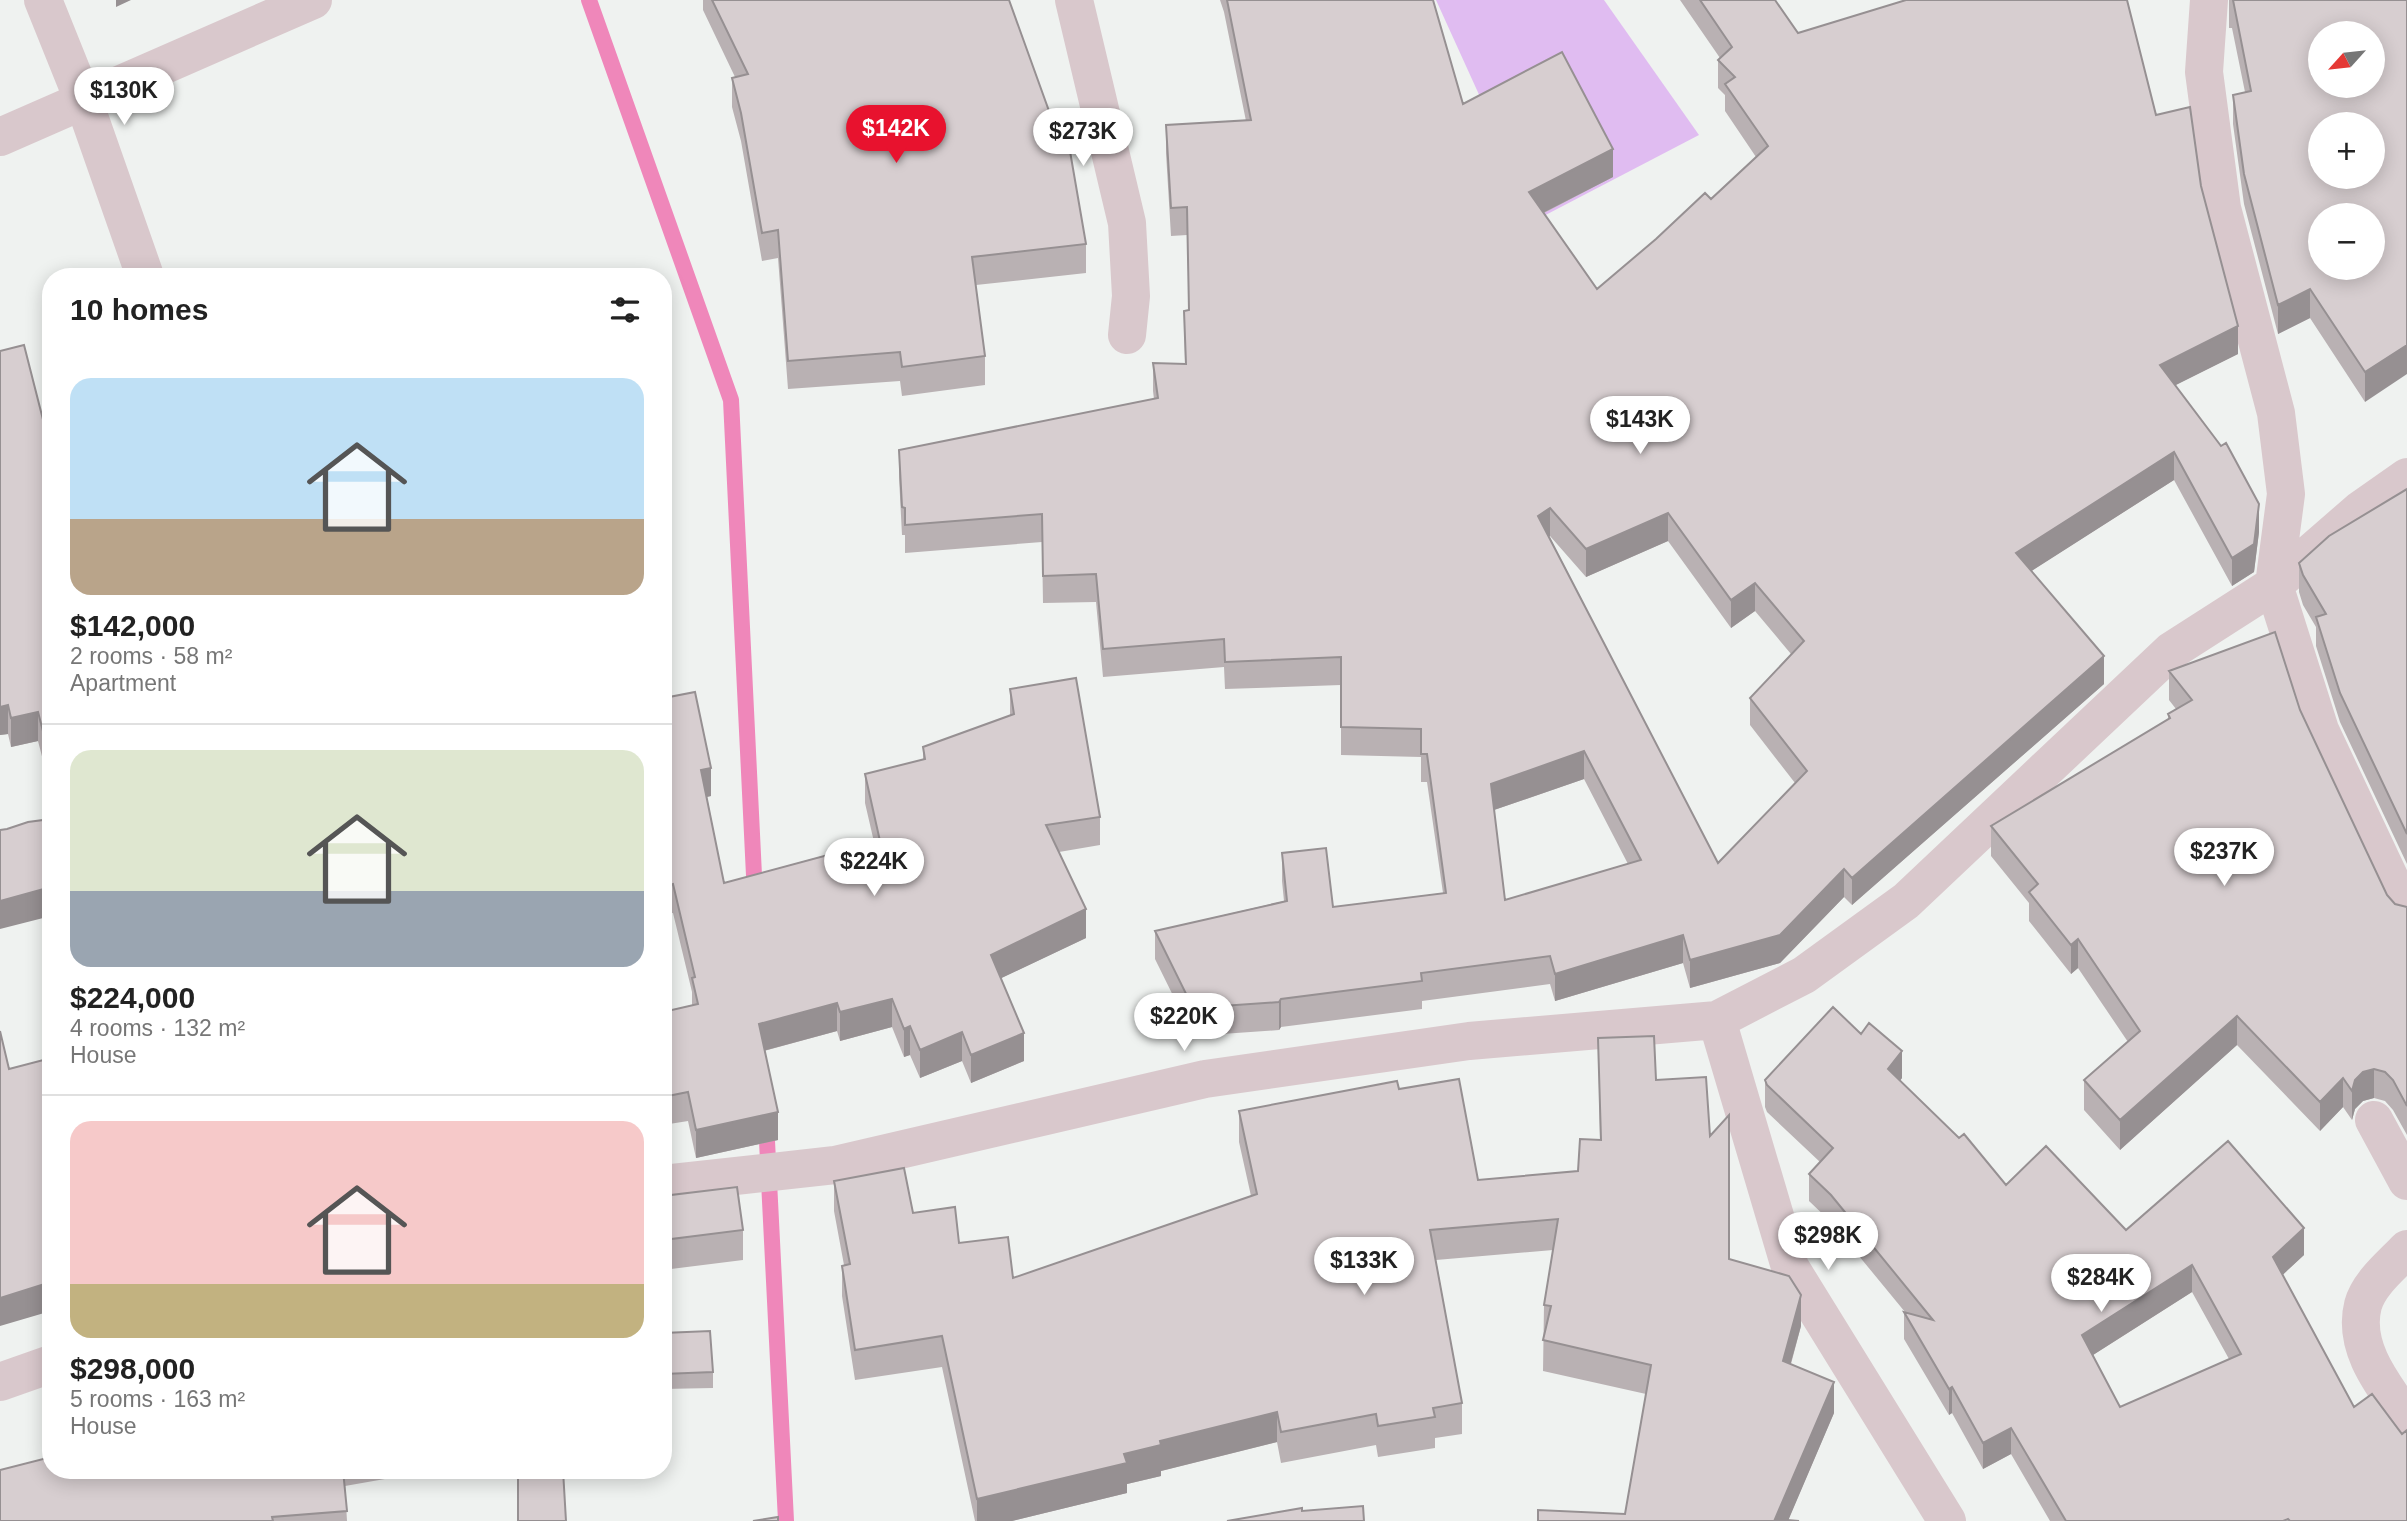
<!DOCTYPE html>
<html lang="en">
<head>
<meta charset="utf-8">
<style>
  body { margin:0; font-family:Arial,sans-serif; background:#f2f2f2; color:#222; height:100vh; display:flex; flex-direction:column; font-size:26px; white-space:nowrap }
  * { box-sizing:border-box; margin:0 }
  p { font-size:23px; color:#767676 }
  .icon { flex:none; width:38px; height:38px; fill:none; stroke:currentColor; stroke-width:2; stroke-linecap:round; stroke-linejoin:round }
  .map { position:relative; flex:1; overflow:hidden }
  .details { position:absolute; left:42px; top:268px; width:630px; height:1211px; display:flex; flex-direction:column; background:#fff; border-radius:28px; box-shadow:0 4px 18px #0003 }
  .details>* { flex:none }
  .needle { width:46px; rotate:243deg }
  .tools { position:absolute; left:2308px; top:21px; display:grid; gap:14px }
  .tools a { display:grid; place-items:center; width:77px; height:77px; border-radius:50%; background:#fff; box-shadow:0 4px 18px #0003; font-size:35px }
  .price { position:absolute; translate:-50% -60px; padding:0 16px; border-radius:24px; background:#fff; color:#222; font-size:23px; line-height:46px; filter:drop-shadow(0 2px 4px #0008) }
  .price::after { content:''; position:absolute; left:50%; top:42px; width:21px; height:16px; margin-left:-10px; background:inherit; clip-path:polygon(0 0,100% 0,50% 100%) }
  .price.selected { background:#e8122e; color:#fff }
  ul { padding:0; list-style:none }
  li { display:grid; align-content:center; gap:14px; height:371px; padding:0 28px }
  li+li { border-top:2px solid #e0e0e0 }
  li span { display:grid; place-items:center; height:217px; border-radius:21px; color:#555 }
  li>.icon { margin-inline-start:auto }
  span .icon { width:126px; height:126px; fill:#fffc; stroke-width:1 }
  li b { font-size:30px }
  h2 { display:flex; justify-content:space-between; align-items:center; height:84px; padding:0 28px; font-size:30px }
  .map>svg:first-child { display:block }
  .green { fill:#e0bcf1 }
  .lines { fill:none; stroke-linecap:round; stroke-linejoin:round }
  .stream { stroke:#ef87ba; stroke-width:16 }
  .minor { stroke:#d9c8cc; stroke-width:38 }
  .wall { fill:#b9b1b3; fill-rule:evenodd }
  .shaded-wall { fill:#969092 }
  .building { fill:#d7ced0; stroke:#969092; stroke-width:2; fill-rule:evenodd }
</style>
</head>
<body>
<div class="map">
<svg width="2407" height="1521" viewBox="0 0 2407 1521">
  <rect width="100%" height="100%" fill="#eff2f0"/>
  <path class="green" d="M1436,0H1604L1699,135L1536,220Z"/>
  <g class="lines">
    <path class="stream" d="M589,0L731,400L755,896
      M766,1121L786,1521"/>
    <path class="minor" d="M43,0L84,102L145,276
      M1074,0L1127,223L1131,296L1127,335
      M2209,0L2204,72L2222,208L2276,413L2286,494L2274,585L2320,730L2407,915
      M0,137L313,0
      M1717,1020L1790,1267L1947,1521
      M2374,1120L2407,1181
      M663,1184L835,1165L1205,1079L1469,1041L1717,1020L1804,975L1906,901L2171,651L2274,585L2360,510L2407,477
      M2407,1249C2392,1265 2369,1283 2363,1305C2352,1348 2384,1386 2407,1419
      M0,1382L51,1364"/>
  </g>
  <path class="wall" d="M703,0H1009L1052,131L1086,244V273L976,285L985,356V385L902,396L900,381L788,389L778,258L762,261L741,141L732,107V78L735,77L703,10Z
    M1220,0H1433L1463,104L1613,177L1544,213L1597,289L1711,199L1756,157L1725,111V95L1718,88V60L1720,58L1680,0H1775L1798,33L2156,115L2201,186L2238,354L2175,385L2259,532L2254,572L2232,586L2174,480L2031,571L2104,684L1852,905L1844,897L1780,963L1690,988L1683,963L1555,1001L1550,984L1422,1001V1009L1281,1027L1279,1030L1193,1036L1155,959V931L1284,901L1282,881V853L1333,907L1443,893L1427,782H1421V757L1341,755V685L1225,689L1224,667L1103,677L1096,602L1043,603L1042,542L905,553V535H902L899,477V450L1154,399L1153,391V363L1185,364L1184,311L1189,310L1187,235L1171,236L1166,153V125L1246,121L1224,12ZM1549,536H1550L1586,577L1668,541L1731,628L1755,611L1791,654L1750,698V725L1795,783L1718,863ZM1584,779L1628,864L1505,900L1494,810Z
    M2229,0H2407L2365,402L2310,318L2278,334L2244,204L2233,124V95L2245,92L2232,28H2229Z
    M0,351L51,451V791L38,741L11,747L8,734L0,735Z
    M2407,489V864L2340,722L2316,646V627L2303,605L2299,592V563Z
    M663,668L669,697L711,796L707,797L724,883L874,842L865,803V774L923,760V747L1010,716V689L1100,817V845L1059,852L1086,938L1001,978L1024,1061L971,1083L962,1061L920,1078L910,1055L904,1057L892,1027L840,1041L837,1031L764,1051L778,1140L696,1158L688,1121L663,1125V1012L692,1005V992L673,913L666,914L663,902Z
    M2169,671L2300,710L2387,895L2395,904L2407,907V1135L2393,1110L2385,1101L2374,1098L2363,1101L2355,1109L2352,1120L2343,1107L2320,1131L2237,1045L2120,1150L2084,1110V1080L2128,1042L2078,968L2071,974L2029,921V903L1991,856V826L2168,719V714L2176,709L2169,700Z
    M1861,1034L1902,1078L1900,1081L2006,1185L2126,1230L2304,1255L2282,1275L2407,1521H2050L2011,1454L1983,1469L1952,1413L1949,1415L1904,1339V1312H1905L1831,1222L1809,1201V1174L1820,1162L1767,1112L1765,1107V1080ZM2192,1292L2229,1359L2120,1407L2093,1355Z
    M1598,1038L1656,1080L1710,1136L1729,1260L1801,1326L1791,1364L1834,1413L1788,1520L1625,1514L1646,1394L1543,1371L1544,1305L1553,1250L1436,1260L1462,1403V1434L1435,1438V1448L1378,1457L1376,1445L1281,1463L1277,1442L1161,1471V1476L1127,1484V1493L1012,1521H975L942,1367L855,1380L842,1296V1266L844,1265L834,1211V1181L913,1213L1013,1278L1251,1196L1239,1142V1111L1399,1089L1478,1180L1578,1171L1600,1140Z
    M663,1196L743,1230V1260L663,1270Z
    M663,1333L713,1372V1388L663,1389Z
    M51,1427V1470H436L345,1486L347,1521H0L50,1457Z
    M484,1470H564L517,1473L484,1477Z"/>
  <path class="shaded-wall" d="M116,0H131L116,7Z
    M1613,149V177L1529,220V192Z
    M2310,289V318L2278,334V305Z
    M2238,326V354L2160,393V365Z
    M2407,345V374L2365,402V372Z
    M2174,452V480L2016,581V553Z
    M2259,504V532L2254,572L2232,586V558Z
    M1550,508V536L1538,544V516Z
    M1668,513V541L1586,577V549Z
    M1755,583V611L1731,628V600Z
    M2104,656V684L1852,905V878Z
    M8,705V734L0,735V707Z
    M38,712V741L11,747V718Z
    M1584,751V779L1491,811V784Z
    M711,768V796L701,798V770Z
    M1844,869V897L1780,963L1690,988V960Z
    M51,887V916L0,929V901Z
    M1086,909V938L991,983V955Z
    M1683,935V963L1555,1001V974Z
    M2078,939V968L2071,974V945Z
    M892,999V1027L840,1041V1012Z
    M1281,999V1027L1279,1030V1002Z
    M837,1003V1031L759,1052V1024Z
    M2237,1016V1045L2120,1150V1120Z
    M910,1026V1055L904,1057V1029Z
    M962,1032V1061L920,1078V1050Z
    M1024,1033V1061L971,1083V1055Z
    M1902,1051V1078L1888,1095V1069Z
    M2374,1069V1098L2363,1101L2355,1109L2352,1120V1091L2355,1080L2363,1072Z
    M2343,1078V1107L2320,1131V1102Z
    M778,1112V1140L696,1158V1130Z
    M2304,1228V1255L2273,1284V1257Z
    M2192,1265V1292L2082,1362V1335Z
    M51,1282V1311L0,1326V1298Z
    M1801,1295V1326L1783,1391V1361Z
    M1834,1382V1413L1788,1521L1775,1519Z
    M1952,1387V1413L1949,1415V1389Z
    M1277,1412V1442L1161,1471V1476L1127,1484V1493L1012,1521H977V1499L1124,1454L1160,1441Z
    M2011,1428V1454L1983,1469V1443Z"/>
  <path class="building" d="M712,0H1009L1049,111L1052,131L1066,128L1086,244L972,257L985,356L902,367L900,352L788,361L778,230L762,233L741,113L732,78L748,74Z
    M1227,0H1433L1463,104L1562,52L1613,149L1529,192L1597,289L1656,239L1705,193L1711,199L1768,146L1725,84L1735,77L1718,60L1732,47L1700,0H1775L1798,33L1906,0H2127L2156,115L2190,107L2201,186L2238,326L2160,365L2221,446L2226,443L2259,504L2254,544L2232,558L2174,452L2016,553L2104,656L1852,878L1844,869L1780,935L1690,960L1683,935L1555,974L1550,956L1421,973L1422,981L1281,999L1279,1002L1193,1008L1155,931L1287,901L1282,853L1326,848L1333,907L1446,893L1427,754H1421V729L1341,727V657L1225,662L1224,639L1103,649L1096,574L1043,576L1042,514L905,525V508L902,507L899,450L1158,398L1153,363L1186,364L1184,311L1189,310L1187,207L1171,208L1166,125L1251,120ZM1550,508L1586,549L1668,513L1731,600L1755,583L1804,641L1750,698L1807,771L1718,863L1538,516ZM1584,751L1641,860L1505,900L1491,784Z
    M2233,0H2407V345L2365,372L2310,289L2278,305L2244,174L2233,95L2251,91ZM2320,33H2373V86H2320ZM2320,124H2373V177H2320ZM2320,215H2373V268H2320Z
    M24,345L51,451V762L38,712L11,718L8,705L0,707V351Z
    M2407,489V834L2340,693L2316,617L2326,614L2303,575L2299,563L2329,536Z
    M2275,632L2300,710L2387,895L2395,904L2407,907V1106L2393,1080L2385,1072L2374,1069L2363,1072L2355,1080L2352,1091L2343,1078L2320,1102L2237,1016L2120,1120L2084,1080L2140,1031L2078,939L2071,945L2029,892L2038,884L1991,826L2170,718L2168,714L2192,700L2169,671Z
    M663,668L669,697L695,692L711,768L701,770L724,883L880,841L865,774L925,759L923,747L1014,714L1010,689L1076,678L1100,817L1046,825L1086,909L991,955L1024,1033L971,1055L962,1032L920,1050L910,1026L904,1029L892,999L840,1012L837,1003L759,1024L778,1112L696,1130L688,1092L663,1097V1012L698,1004L692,978L695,977L673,884L666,886L663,873Z
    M51,819V887L0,901V830L7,829L28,822Z
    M1833,1007L1861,1034L1869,1023L1902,1051L1888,1069L1959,1138L1964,1134L2006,1185L2046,1146L2126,1230L2228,1141L2304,1228L2273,1257L2354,1407L2372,1394L2402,1434L2407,1430V1521H2290L2288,1519L2283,1521H2066L2011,1428L1983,1443L1952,1387L1949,1389L1904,1312L1933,1320L1831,1195L1809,1174L1833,1148L1767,1085L1765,1080ZM2192,1265L2241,1354L2120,1407L2082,1335Z
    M0,1031L9,1069L51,1058V1282L0,1298Z
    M1654,1036L1656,1080L1706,1077L1710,1136L1729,1115V1259L1789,1276L1801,1295L1783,1361L1834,1382L1775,1519L1799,1521H1538V1510L1625,1514L1651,1365L1543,1340L1551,1306L1544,1305L1558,1219L1430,1230L1462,1403L1433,1408L1435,1417L1378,1426L1376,1414L1281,1432L1277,1412L1160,1441L1161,1445L1124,1454L1127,1463L977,1499L942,1336L855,1350L842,1266L850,1264L834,1181L904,1168L913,1213L955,1207L959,1243L1008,1237L1013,1278L1257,1194L1239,1111L1302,1099L1397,1081L1399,1089L1459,1079L1478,1180L1578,1171L1580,1139L1601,1140L1598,1038Z
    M737,1187L743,1230L663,1240V1196Z
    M710,1331L713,1372L663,1374V1333Z
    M51,1457V1470H343L347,1511L272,1517L273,1521H0V1470Z
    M518,1470H563L566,1521H518Z
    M1363,1506L1364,1521H1227L1302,1508V1511Z
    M778,1517V1521H753Z"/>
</svg>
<div class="tools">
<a><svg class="needle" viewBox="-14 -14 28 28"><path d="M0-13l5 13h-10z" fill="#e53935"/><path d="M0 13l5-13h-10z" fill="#767676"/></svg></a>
<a>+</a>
<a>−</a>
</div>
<b class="price" style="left:124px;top:127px">$130K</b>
<b class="price selected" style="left:896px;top:165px">$142K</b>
<b class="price" style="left:1083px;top:168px">$273K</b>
<b class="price" style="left:1640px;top:456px">$143K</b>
<b class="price" style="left:2224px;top:888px">$237K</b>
<b class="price" style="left:874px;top:898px">$224K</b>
<b class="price" style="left:1184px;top:1053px">$220K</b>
<b class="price" style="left:1828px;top:1272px">$298K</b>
<b class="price" style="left:1364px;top:1297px">$133K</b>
<b class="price" style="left:2101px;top:1314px">$284K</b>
<section class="details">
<h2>10 homes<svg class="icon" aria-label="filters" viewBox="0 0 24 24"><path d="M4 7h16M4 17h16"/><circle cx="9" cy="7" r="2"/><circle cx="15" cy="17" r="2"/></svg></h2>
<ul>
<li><span style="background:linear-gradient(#bfe0f5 65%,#b9a48a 0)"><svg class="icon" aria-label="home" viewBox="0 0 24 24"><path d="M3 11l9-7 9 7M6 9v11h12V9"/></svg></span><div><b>$142,000</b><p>2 rooms · 58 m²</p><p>Apartment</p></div></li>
<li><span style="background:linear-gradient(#dfe7d0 65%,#9aa5b1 0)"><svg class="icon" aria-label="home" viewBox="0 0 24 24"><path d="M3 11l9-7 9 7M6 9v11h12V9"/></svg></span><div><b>$224,000</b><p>4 rooms · 132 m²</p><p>House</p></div></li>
<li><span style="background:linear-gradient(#f6c9c9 75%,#c2b280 0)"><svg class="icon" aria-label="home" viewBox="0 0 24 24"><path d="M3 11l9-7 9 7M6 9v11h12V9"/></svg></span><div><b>$298,000</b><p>5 rooms · 163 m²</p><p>House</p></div></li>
</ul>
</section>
</div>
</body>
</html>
